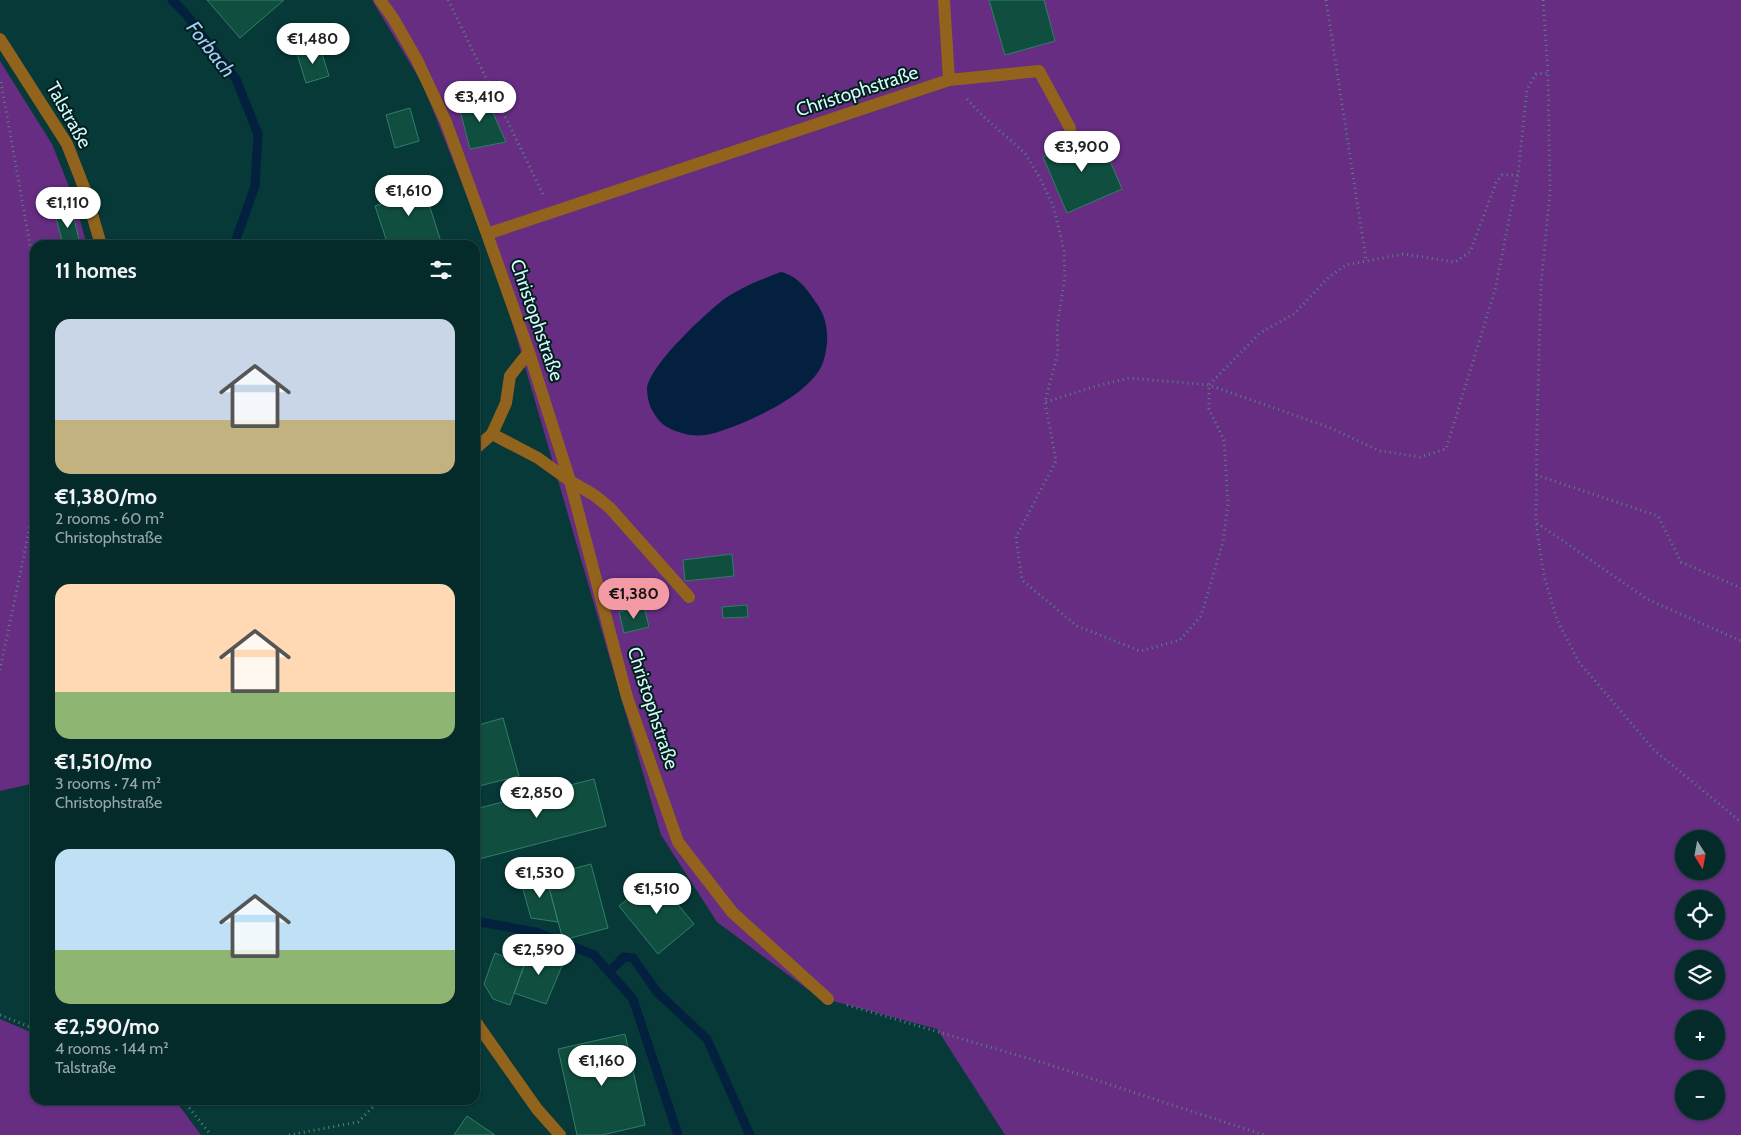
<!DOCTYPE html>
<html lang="en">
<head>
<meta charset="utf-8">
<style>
  body { margin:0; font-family:Cabin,sans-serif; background:#123735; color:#f1f3f6; height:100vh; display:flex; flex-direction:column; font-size:19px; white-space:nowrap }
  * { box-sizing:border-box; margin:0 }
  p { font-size:16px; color:#97a7a8 }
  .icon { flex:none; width:28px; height:28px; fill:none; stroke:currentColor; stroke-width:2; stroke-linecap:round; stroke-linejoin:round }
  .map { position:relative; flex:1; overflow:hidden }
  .drawer { position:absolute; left:30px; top:240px; width:450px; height:865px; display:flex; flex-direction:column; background:#042b29; border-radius:15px; box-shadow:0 1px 4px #0004,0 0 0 1px #254746 }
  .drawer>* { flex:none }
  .needle { width:32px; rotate:169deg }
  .buttons { position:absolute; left:1675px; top:830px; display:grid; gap:10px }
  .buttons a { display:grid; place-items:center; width:50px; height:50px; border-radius:50%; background:#042b29; box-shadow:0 1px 4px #0004,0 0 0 1px #254746; font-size:25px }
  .price { position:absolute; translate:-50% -42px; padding:0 11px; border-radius:18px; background:#fff; color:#222; font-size:16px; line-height:32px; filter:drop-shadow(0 1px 2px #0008) }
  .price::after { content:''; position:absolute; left:50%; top:30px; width:15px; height:11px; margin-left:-8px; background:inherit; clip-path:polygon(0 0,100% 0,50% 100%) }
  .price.current { background:#f49aa5; color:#111 }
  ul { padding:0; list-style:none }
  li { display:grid; align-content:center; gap:10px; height:265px; padding:0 25px }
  li span { display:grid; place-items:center; height:155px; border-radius:15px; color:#555 }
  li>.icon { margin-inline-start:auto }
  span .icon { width:90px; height:90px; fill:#fffc; stroke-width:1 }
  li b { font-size:21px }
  h2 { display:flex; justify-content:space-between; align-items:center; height:60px; padding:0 25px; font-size:21px }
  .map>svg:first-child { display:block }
  .green { fill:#662d83; fill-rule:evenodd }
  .water { fill:#03213f }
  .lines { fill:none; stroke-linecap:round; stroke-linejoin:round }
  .stream { stroke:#03213f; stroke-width:9 }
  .building { fill:#104f40; stroke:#317e69 }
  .path { stroke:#548381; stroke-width:3; stroke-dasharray:1 4; stroke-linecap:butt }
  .minor { stroke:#92631c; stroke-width:12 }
  .labels { text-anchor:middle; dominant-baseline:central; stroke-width:4; stroke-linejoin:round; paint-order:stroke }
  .street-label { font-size:19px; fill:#d2fbf8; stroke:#031e1d }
  .water-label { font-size:20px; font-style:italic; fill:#a3ccfb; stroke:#031e1d }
</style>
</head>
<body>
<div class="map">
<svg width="1741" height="1135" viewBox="0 0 1741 1135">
  <rect width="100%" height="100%" fill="#063937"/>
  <path class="green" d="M372,0H1741V1135H1005L937,1029L818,997L717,922L661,835L499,277L423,85ZM1684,839H1716V871H1684ZM1684,899H1716V931H1684ZM1684,959H1716V991H1684ZM1684,1019H1716V1051H1684ZM1684,1079H1716V1111H1684Z
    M0,61L52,144L74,199L87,245H35V783L0,791Z
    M0,1019L35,1034V1100H175L201,1135H0Z"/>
  <path class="water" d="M781,272C798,276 808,290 817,304C825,315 828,329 827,343C826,351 825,358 822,365C808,396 749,422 718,432C700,438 684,436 667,427C661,424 656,417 652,410C649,405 647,395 647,388C651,364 704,315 723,300C740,288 762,279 781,272Z"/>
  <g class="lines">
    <path class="stream" d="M172,0L185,13L236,79L258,134L255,186L234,245
      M475,921L536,932L594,955L633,999L678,1135
      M609,972L624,957L633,958L657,992L707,1039L750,1135"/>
  </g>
  <path class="building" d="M207,0H284L240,38Z
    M989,0H1044L1055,41L1005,55Z
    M320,47L329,76L306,83L297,54Z
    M485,95L506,142L470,149L458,102Z
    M410,108L419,141L395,148L386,115Z
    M1098,133L1122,189L1067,213L1043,157Z
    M421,179L442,245H388L375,206L396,199L392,189Z
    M73,214L79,240L63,244L56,218Z
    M732,554L734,576L685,581L683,560Z
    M747,605L748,617L723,618L722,607Z
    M644,606L649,627L624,633L619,612Z
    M503,718L519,776L475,787V726Z
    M594,779L606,826L475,860V809Z
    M591,864L608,928L563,940L546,876Z
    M546,876L558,922L531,918L521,882Z
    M655,877L694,924L658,954L619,906Z
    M531,948L564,961L546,1004L514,993Z
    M495,953L524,965L510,1005L493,999L484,984Z
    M625,1034L645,1125L602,1135H577L558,1049Z
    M467,1116L495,1135H454Z"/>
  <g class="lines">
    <path class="path" d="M448,0L543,194
      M1326,0L1366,260
      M1543,0L1548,73L1550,192L1541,285L1537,428L1536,523L1544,576L1557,620L1579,662L1654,750L1741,822
      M1,82L35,273
      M967,99L984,117L1025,153L1041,180L1054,208L1064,251L1065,277L1057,326L1058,352L1045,402L1056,461L1016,537L1022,580L1077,626L1140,651L1180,640L1201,616L1223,542L1228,503L1224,440L1209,409V385L1260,333L1294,314L1329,277L1346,265L1403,254L1455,262L1470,252L1496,183L1502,175H1518
      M1046,402L1093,387L1129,378L1209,385L1328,427L1380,451L1420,457L1446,449L1495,290L1518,175L1527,89L1536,74L1548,73
      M1536,475L1658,516L1681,562L1741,588
      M1537,523L1647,599L1741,641
      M0,670L35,502
      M847,1005L1044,1063L1264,1135
      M0,1015L35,1029
      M183,1100L211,1135
      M289,1135L358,1122L380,1100"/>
    <path class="minor" d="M380,0L393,18L417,60L446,122L487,234L529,352L570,481L627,697L678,842L732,912L828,999
      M944,0L949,80
      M0,39L67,144L85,190L101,245
      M487,234L949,80L1039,71L1070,128
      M492,434L538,458L570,481L594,495L610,508L689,597
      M475,449L492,434L506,403L510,376L529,352
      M475,1021L537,1109L560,1135"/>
  </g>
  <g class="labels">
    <g class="street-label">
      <text transform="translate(857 91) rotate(-18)">Christophstraße</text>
      <text transform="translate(69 115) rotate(61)">Talstraße</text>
      <text transform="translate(537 320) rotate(71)">Christophstraße</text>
      <text transform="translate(653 708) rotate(72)">Christophstraße</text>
    </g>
    <g class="water-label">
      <text transform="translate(211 49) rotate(52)">Forbach</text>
    </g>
  </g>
</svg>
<div class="buttons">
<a><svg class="needle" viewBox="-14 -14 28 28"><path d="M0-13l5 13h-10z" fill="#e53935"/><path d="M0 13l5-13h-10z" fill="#97a7a8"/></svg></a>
<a><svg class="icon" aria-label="locate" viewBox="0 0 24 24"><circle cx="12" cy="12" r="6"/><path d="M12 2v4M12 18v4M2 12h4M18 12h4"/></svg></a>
<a><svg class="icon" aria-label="layers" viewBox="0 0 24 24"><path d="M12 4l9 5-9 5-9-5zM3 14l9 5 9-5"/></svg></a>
<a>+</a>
<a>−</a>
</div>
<b class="price" style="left:313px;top:65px">€1,480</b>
<b class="price" style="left:480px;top:123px">€3,410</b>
<b class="price" style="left:1082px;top:173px">€3,900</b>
<b class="price" style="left:409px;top:217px">€1,610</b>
<b class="price" style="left:68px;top:229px">€1,110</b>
<b class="price current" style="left:634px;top:620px">€1,380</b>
<b class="price" style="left:537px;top:819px">€2,850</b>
<b class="price" style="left:540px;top:899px">€1,530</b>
<b class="price" style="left:657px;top:915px">€1,510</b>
<b class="price" style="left:539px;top:976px">€2,590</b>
<b class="price" style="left:602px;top:1087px">€1,160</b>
<section class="drawer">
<h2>11 homes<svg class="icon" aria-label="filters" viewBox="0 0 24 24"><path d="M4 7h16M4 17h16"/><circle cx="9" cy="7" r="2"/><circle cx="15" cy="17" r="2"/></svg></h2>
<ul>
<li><span style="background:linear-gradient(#c9d6e8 65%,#c2b280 0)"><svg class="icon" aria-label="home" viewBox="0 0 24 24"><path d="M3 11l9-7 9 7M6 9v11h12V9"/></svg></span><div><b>€1,380/mo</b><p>2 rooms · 60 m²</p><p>Christophstraße</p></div></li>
<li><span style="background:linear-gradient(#ffd9b3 70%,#8fb573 0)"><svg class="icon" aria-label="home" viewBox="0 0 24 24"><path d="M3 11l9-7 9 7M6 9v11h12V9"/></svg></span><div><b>€1,510/mo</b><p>3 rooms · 74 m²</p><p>Christophstraße</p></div></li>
<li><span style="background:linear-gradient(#bfe0f5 65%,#8fb573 0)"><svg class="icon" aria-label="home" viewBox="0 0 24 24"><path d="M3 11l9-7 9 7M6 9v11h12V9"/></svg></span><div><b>€2,590/mo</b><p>4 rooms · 144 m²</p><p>Talstraße</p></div></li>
</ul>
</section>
</div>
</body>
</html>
